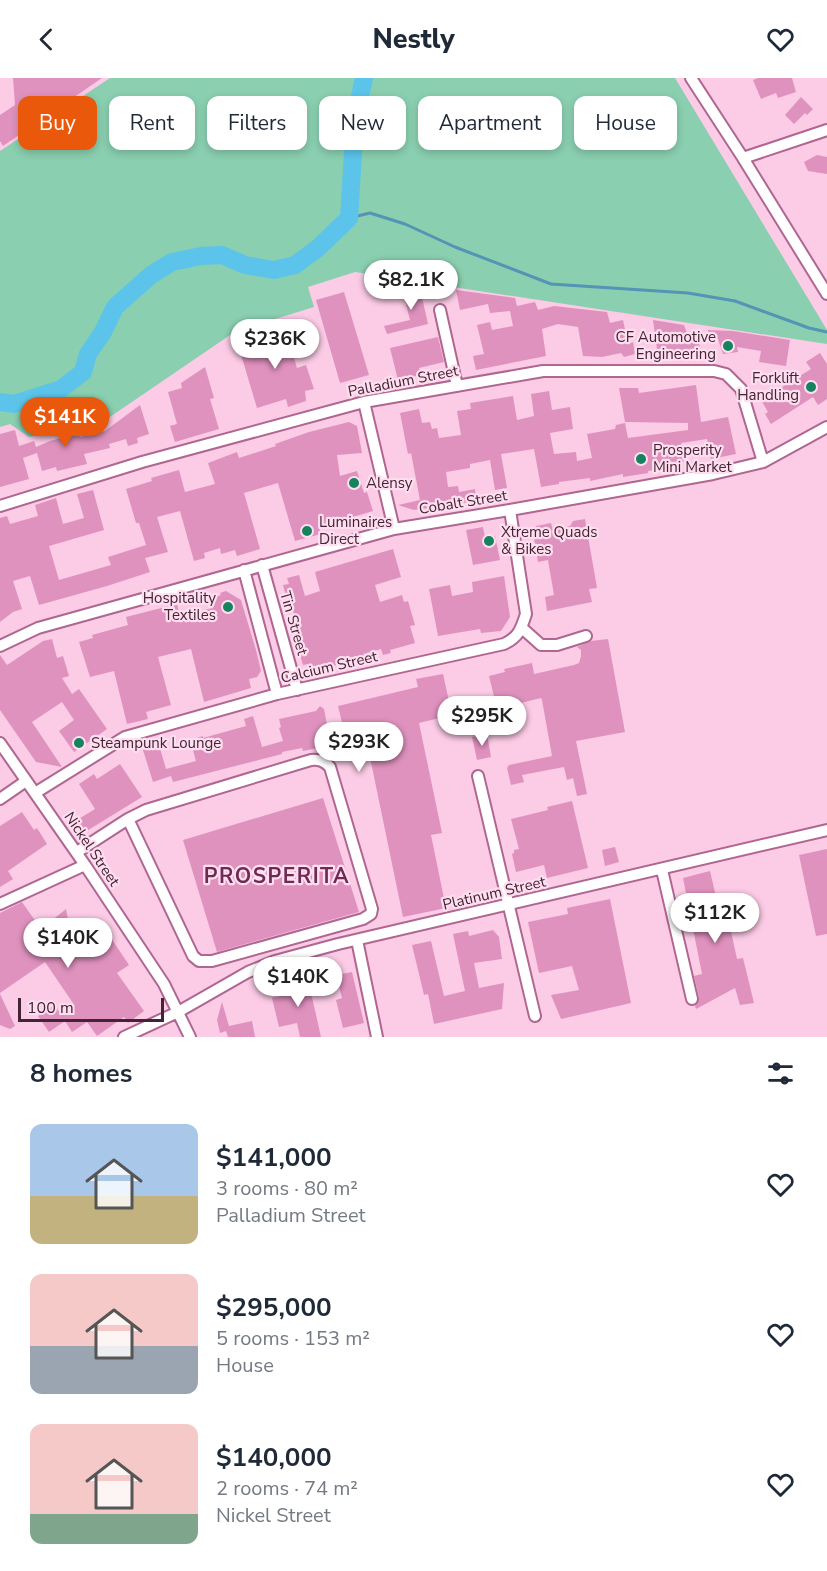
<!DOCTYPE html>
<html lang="en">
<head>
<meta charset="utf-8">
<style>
  body { margin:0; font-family:"Nunito Sans",sans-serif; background:#f2f2f3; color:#1f2937; height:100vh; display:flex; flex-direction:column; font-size:22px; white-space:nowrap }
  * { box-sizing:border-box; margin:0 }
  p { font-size:20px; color:#747a83 }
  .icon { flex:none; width:33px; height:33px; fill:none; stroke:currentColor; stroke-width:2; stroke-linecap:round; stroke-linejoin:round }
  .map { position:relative; height:959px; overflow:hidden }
  .drawer { display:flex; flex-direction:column; background:#fff; flex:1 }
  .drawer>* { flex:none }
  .banner { position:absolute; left:18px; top:18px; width:792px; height:54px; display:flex; gap:12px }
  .scale { position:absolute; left:18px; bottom:15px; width:146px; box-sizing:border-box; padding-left:6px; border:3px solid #432436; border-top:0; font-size:16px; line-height:21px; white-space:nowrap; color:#432436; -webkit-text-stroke:4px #ffdeef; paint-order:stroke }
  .price { position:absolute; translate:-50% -51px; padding:0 14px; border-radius:21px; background:#fff; color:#222; font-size:20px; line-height:39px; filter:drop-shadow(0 2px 3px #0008) }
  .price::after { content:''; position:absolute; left:50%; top:36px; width:18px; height:14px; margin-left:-9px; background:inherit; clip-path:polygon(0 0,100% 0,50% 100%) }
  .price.selected { background:#ea580c; color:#fff }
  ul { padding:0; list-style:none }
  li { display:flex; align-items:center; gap:18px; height:150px; padding:0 30px }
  li span { display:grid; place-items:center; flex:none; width:168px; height:120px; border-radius:12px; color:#555 }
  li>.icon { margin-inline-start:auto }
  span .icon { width:72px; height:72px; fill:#fffc; stroke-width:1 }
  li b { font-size:26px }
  h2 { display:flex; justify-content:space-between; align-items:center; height:72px; padding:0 30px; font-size:26px }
  .pill { padding:0 21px; border-radius:12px; background:#fff; box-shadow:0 3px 9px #0003; font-size:21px; line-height:54px }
  .pill.selected { background:#ea580c; color:#fff }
  header { display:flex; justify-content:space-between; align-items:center; height:78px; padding:0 30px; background:#fff; font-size:27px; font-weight:800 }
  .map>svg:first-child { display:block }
  .green { fill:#8acfb0 }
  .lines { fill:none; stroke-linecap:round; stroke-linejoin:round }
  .stream { stroke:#5494b4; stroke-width:3 }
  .river { stroke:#5cc4ea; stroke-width:18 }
  .building { fill:#e092bf }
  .minor-casing { stroke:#af6691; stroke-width:14 }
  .minor { stroke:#fff; stroke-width:10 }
  .poi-dot { fill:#16825e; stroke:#ffdeef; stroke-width:2 }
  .labels { text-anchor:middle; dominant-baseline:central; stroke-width:4.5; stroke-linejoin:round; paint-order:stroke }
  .poi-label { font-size:15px; fill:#432436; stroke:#ffdeef; text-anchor:start }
  .street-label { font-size:15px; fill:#432436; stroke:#ffdeef }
  .district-label { font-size:21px; font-weight:bold; letter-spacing:1.5px; fill:#6c2a54; stroke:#ffdeef }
</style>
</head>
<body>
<header><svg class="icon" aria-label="back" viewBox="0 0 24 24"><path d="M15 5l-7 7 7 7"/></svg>Nestly<svg class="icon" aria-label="heart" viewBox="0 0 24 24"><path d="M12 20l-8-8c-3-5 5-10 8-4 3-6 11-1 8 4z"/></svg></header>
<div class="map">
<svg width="827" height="959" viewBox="0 0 827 959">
  <rect width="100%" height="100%" fill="#fccbe6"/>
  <path class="green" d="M110,0H675L827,252V266L355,194L308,209L314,229L236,253L101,345L29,359L10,346L0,349V73Z"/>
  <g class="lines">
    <path class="stream" d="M349,140L370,135L405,146L455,169L551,206L688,215L735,223L809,250L827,254"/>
    <path class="river" d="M0,324L14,326L61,311L83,294L88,276L103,254L115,229L151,197L172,184L201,178L222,177L245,187L274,192L295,187L318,170L349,140L355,42L364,0"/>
  </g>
  <path class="building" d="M13,0H102L3,68L0,63V37L15,27Z
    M758,0H792L796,14L778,20L776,15L761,21L753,2Z
    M801,19L813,31L807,37L805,35L794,46L785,37Z
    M817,77L827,79V96L808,93L804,84Z
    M419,206L428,246L387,256L384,248L410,242L402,210Z
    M456,212L515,220L517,228L535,224L538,232L554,228L607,234L610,245L623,242L628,266L633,264L635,276L624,279L621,275L602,279L583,278L578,249L558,246L542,251L546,278L476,292L473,278L484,276L477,247L490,244L492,252L513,248L510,233L490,235L488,226L460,232Z
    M344,214L369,297L340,305L316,222Z
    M653,242L684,247L688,258L700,257L699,279H658Z
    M285,250L297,290L306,287L314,311L305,313L306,323L288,329L286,321L257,330L239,270L257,257Z
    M708,252L733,253L790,262L786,288L759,284L761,273L737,269L738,274L723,276L718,261L709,260Z
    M438,259L444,284L419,290L421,297L398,302L390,270Z
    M820,275L827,286V321L818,327L813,319L771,346L765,336L768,334L761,322L811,291L806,284Z
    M205,289L214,320L210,321L219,351L175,364L170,348L177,346L168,314L182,310L181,305Z
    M696,307L701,344L728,339L736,376L711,381L707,361L681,365L684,383L665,387L666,390L648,393V395L623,399V396L590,403V400L559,404V406L541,409L534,371L501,376L507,410L495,412L490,382L470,386V390L446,394L448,409L458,408L459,414L475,411L476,423L414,432L398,427L420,422L411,375L408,376L400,335L419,331L422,345L430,344L432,351L437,350L439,360L461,357L457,333L471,331L470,325L513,318L517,342L534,338L531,316L549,313L552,332L570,329L573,351L550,355L554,376L576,374L577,383L592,380L587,356L615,351L616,347L625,345L628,360L688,352V345L625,344L619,310H638L639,315Z
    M140,327L149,356L137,360L138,365L128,368L126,361L109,366L110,370L84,376L87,386L57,393L56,389L42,393L37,375L23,380L29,401L0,409V356L15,352L19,368L34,363L36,369L50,363L79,355L80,359L105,353Z
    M349,344L357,348L362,375L337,377L340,398L357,393L364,415L367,414L373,433L319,449L321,456L295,463L278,405L244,415L260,471L237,478L235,472L221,476L220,470L204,475L205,480L194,483L180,433L157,439L168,474L145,480L150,494L107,508L39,527L30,498L13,503L22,531L13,534L0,544V440L7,438L10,446L38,438L35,427L56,420L63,446L84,440L77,416L93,412L104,452L49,468L59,502L111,487L108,479L146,467L139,445H136L126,411L152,403L151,400L179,392L185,414L215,406L208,385L237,374L239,380L276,368L275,366L309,354Z
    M585,441L597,510L589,511L592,524L547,533L545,519L554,517L548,482L538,484L533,454L536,448L551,445L553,452L570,448L573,443Z
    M483,449L485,460L495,458L500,482L473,487L466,452Z
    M393,471L401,499L375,507L380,524L402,517L404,524L408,523L415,547L410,548L415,565L390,572L391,575L383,577L381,571L363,576L365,582L347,586L346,584L330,589L329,586L318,588V592L310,594L308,586L303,587L300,577L305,576L289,518H286L283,507L289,506L287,500L299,497L305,518L320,513L315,494Z
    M504,498L510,539L501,553L481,555L480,551L438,558L429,511L450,507L452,518L473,514L472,504Z
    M226,513L241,522L256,572L261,593L257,599L249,601L251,610L204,624L191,571L158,579L171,627L146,634L148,641L127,646L114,593L90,599L79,564L93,560L92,557L128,547L126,539L177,526L180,539L212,530L210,521L221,517L220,515Z
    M52,561L57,580L63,578L69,598L62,600L72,616L79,611L107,651L74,674L59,653L74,642L62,624L32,644L62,689L36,684L0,632V577L7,587L43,563Z
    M608,561L625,654L576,663L587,716L577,718L573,700L567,702L564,689L522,697L524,704L511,707L507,690L509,687L552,678L542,622L541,620L497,631L489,598L505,594L504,591L532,585L534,596L574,587L579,585L581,578V572L577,569L591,563Z
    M443,596L452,637L419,645L442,755L431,757L446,830L403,839L366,660L303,673L302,670L282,674V676L173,704L171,698L153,704L143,672L159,667L166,691L196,683L190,662L203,658V660L246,648L244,641L253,638L262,669L283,663L279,650L281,649L279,641L316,633L320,628L324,631L329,657L344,653L338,628L418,609L416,601Z
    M487,656L491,679L477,682L472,659Z
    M120,686L142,719L85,754L77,742L95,731L79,706L94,696L97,701Z
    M323,720L359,834L217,874L183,762Z
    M572,723L588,790L547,800L544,787L516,794L512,776L514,775V772L519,771L511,741L548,732L547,729Z
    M22,734L34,752L37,750L47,766L8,793L13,801L0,809V748Z
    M615,769L619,784L605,788L602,772Z
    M827,771V856L816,858L799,777Z
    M710,793L717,823L724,821L737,881L743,880L754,925L740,927L735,910L696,931L695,928L699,920L694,898L702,896L683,800Z
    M610,821L631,925L561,941L551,917L579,912L572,888L539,895L528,844L568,836L567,830Z
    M22,824L41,851L66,831L68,842L80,859L90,865L107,854L129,887L117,895L144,933L128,945L124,939L97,958L87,944L72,954L65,943L49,954L38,938L55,927L61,937L75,928L45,884L0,915V835Z
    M493,852L499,859L502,881L474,885L479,910L504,905L502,931L434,946L428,916L424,917L412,867L431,863L444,918L465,913L453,856L468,853L469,858Z
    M352,894L364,945L343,950L336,922L342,920L336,897Z
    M307,897L321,959H300L297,945L279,949L272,920L291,916L287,901Z
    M0,916L15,948L10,951L0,947Z
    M222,924L229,948L252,943L255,959H228L226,953L220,955L217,942Z"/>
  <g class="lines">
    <g class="minor-casing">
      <path id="minor" d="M691,0L743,80L827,216
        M743,80L827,52
        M440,232L457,308
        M364,324L394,451
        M0,428L142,384L364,324L543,293H714L726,296L741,311L763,384
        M262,487L297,612
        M244,492L277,616
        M522,550L541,567H557L586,558
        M0,568L38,550L394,451L510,432L713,396L763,384L827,349
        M0,665L85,787L164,906L190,959
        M478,698L535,938
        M35,715L125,659L277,616L504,566C519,559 521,551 526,536L510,432
        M0,721L26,703
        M77,774L128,741L146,732L311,682C319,681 324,683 330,689L372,831L371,836L363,841L212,883H199L193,878L128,741
        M662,792L692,921
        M0,826L85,787
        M357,862L377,959
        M124,959L178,934L248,894L275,883L338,866L827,752"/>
    </g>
    <use href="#minor" class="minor"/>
  </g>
  <g class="poi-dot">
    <circle cx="728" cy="268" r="6"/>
    <circle cx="811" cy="309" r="6"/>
    <circle cx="641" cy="381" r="6"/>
    <circle cx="354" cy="405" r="6"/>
    <circle cx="307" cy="453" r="6"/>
    <circle cx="489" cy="463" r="6"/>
    <circle cx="228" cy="529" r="6"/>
    <circle cx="79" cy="665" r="6"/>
  </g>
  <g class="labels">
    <g class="poi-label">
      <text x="716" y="259" text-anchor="end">CF Automotive<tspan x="716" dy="17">Engineering</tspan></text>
      <text x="799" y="300" text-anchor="end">Forklift<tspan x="799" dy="17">Handling</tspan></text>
      <text x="653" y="372">Prosperity<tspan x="653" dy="17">Mini Market</tspan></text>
      <text x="366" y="405">Alensy</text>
      <text x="319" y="444">Luminaires<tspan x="319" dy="17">Direct</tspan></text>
      <text x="501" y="454">Xtreme Quads<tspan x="501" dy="17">&amp; Bikes</tspan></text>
      <text x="216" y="520" text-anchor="end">Hospitality<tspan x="216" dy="17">Textiles</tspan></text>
      <text x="91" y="665">Steampunk Lounge</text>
    </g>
    <g class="street-label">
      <text transform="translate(403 303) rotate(-11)">Palladium Street</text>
      <text transform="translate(463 424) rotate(-9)">Cobalt Street</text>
      <text transform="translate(294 545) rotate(74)">Tin Street</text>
      <text transform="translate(329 589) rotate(-13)">Calcium Street</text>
      <text transform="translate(92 771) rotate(56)">Nickel Street</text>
      <text transform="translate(494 815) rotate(-13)">Platinum Street</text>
    </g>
    <g class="district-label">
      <text x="277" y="798">PROSPERITA</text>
    </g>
  </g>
</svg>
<div class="scale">100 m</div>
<b class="price" style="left:411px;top:233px">$82.1K</b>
<b class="price" style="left:275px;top:292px">$236K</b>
<b class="price selected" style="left:65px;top:370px">$141K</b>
<b class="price" style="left:482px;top:669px">$295K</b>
<b class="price" style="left:359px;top:695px">$293K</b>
<b class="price" style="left:715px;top:866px">$112K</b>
<b class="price" style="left:68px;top:891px">$140K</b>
<b class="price" style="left:298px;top:930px">$140K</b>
<div class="banner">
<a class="pill selected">Buy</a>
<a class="pill">Rent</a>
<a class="pill">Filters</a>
<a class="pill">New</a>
<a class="pill">Apartment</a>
<a class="pill">House</a>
</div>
</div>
<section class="drawer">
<h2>8 homes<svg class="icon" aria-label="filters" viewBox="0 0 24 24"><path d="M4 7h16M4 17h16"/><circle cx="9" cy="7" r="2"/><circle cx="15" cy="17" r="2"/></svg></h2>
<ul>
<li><span style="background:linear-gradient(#a9c7e8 60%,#c2b280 0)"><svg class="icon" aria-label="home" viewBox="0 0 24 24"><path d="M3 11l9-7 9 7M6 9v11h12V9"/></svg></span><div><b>$141,000</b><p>3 rooms · 80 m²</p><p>Palladium Street</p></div><svg class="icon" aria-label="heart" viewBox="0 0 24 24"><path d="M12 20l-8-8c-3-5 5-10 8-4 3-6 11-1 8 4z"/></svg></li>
<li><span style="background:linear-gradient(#f6c9c9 60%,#9aa5b1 0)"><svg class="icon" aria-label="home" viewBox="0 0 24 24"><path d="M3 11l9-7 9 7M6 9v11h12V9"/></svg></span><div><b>$295,000</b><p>5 rooms · 153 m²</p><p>House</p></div><svg class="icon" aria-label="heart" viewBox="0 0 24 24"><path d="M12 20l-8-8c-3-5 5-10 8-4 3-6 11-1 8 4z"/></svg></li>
<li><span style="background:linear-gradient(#f6c9c9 75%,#7fa58c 0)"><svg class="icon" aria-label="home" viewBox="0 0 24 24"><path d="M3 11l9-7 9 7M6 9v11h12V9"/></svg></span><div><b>$140,000</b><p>2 rooms · 74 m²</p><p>Nickel Street</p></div><svg class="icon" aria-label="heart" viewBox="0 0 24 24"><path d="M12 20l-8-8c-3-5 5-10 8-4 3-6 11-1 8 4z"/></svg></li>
</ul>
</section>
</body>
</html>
